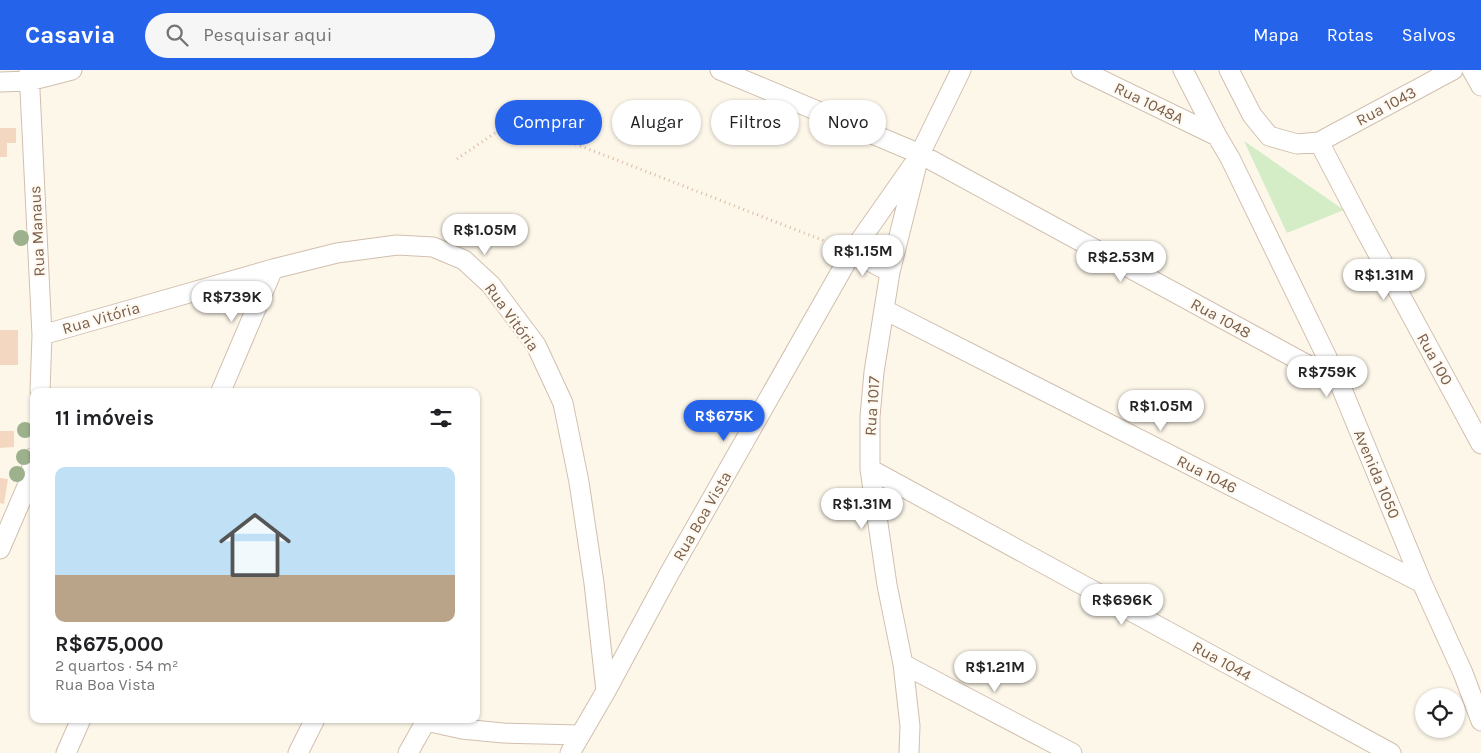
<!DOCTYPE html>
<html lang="pt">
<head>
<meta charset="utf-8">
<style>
  body { margin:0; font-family:Karla,sans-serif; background:#f6f6f6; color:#202124; height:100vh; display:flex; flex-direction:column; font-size:19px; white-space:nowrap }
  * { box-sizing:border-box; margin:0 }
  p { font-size:16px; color:#757577 }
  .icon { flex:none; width:28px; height:28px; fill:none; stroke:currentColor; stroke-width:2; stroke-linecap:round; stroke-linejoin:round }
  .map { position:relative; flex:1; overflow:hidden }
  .side { position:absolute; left:30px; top:318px; width:450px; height:335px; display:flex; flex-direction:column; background:#fff; border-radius:10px; box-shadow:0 1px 4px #0004 }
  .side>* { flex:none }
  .banner { position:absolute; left:495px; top:30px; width:475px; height:45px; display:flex; gap:10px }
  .controls { position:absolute; left:1415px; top:618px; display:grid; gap:10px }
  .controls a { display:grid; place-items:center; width:50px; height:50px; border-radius:50%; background:#fff; box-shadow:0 1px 4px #0004; font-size:25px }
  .price { position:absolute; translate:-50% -42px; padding:0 11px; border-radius:18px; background:#fff; color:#222; font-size:16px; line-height:32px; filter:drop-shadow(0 1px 2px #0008) }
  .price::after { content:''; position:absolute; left:50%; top:30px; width:15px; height:11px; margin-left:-8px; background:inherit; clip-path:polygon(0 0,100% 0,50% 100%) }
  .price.selected { background:#2563eb; color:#fff }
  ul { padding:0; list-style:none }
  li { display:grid; align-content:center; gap:10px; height:265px; padding:0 25px }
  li+li { border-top:1px solid #e0e0e0 }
  li span { display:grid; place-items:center; height:155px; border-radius:10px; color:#555 }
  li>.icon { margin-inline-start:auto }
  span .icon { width:90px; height:90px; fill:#fffc; stroke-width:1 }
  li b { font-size:21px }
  h2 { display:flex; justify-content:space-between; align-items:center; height:60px; padding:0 25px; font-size:21px }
  .chip { padding:0 18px; border-radius:22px; background:#fff; box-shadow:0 1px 4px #0004; font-size:18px; line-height:45px }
  .chip.selected { background:#2563eb; color:#fff }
  header { display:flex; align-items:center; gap:30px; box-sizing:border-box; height:70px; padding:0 25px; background:#2563eb; color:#fff }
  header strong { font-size:24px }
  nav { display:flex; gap:28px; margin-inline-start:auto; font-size:18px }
  .search { width:350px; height:45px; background:#f6f6f6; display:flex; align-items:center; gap:12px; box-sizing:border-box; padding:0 18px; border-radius:28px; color:#757577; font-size:19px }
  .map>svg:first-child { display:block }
  .green { fill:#d4edc7 }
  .building { fill:#f4d7c0 }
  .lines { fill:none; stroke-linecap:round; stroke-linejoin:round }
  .minor-casing { stroke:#d1bfae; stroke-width:21 }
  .path { stroke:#dabaa2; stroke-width:3; stroke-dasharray:1 4; stroke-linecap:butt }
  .minor { stroke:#fff; stroke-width:19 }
  .tree { fill:#9db28c }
  .labels { text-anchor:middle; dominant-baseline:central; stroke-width:4.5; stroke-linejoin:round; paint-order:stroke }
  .street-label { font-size:16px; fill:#7a5e4b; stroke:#fffaf1 }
</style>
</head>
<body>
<header>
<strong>Casavia</strong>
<div class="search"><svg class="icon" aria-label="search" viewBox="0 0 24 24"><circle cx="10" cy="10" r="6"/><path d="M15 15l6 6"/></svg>Pesquisar aqui</div>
<nav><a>Mapa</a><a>Rotas</a><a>Salvos</a></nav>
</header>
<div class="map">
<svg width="1481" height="683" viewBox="0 0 1481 683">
  <rect width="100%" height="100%" fill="#fdf7ea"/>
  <path class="green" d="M1244,71L1344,140L1287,163Z"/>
  <path class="building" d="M0,58H16V73H7V87H0Z
    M0,260H18V295H0Z
    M0,361H14V377L0,378Z
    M0,408L8,409L4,434L0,433Z"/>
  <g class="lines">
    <g class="minor-casing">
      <path id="minor" d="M29,0L42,265L40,321
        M720,0L920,84L1339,312
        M1081,0L1217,66
        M1183,0L1217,66L1230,88L1339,312L1422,513L1463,603L1481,651
        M1229,0L1252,45L1269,66L1297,74L1319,72L1453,0
        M1472,0L1481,16
        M0,12L29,11L72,0
        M1319,72L1364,158L1481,374
        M852,182L890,202
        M885,240L1422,513
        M42,265L273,199L337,183L397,175L433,177L464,190L491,215L536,275L563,333L579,412L594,513L606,621
        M221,321L273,199
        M870,399L1391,683
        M0,479L28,414L34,387
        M903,594L1072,683
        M422,649L426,651L462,659L503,663L580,665
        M66,683L81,649
        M298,683L315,649
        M408,683L426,651
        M570,683L606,621L669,504L852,182L913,95
        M909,683L910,656L903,594L887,515L870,399V347L874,302L890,202L919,86L961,0"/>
    </g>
    <path class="path" d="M457,89L514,50L835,175"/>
    <use href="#minor" class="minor"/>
  </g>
  <g class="tree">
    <circle cx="21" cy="168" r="8"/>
    <circle cx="25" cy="360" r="8"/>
    <circle cx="24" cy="387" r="8"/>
    <circle cx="17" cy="404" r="8"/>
  </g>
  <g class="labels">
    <g class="street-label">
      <text transform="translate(1149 33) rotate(26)">Rua 1048A</text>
      <text transform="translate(1386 36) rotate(-28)">Rua 1043</text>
      <text transform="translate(37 161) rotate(-93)">Rua Manaus</text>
      <text transform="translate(512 247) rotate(54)">Rua Vitória</text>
      <text transform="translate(101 248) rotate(-16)">Rua Vitória</text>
      <text transform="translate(1221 248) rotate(29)">Rua 1048</text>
      <text transform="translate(1435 289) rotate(61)">Rua 100</text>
      <text transform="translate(872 336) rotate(-86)">Rua 1017</text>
      <text transform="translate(1207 404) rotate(27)">Rua 1046</text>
      <text transform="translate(1377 404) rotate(67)">Avenida 1050</text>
      <text transform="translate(702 446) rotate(-60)">Rua Boa Vista</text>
      <text transform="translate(1222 591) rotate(29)">Rua 1044</text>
    </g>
  </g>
</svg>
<div class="controls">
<a><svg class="icon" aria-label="locate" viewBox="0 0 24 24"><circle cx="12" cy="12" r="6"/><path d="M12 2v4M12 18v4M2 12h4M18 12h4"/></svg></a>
</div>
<b class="price" style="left:485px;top:186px">R$1.05M</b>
<b class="price" style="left:863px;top:207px">R$1.15M</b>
<b class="price" style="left:1121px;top:213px">R$2.53M</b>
<b class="price" style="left:1384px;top:231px">R$1.31M</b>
<b class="price" style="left:232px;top:253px">R$739K</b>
<b class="price" style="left:1327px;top:328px">R$759K</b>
<b class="price" style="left:1161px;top:362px">R$1.05M</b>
<b class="price selected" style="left:724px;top:372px">R$675K</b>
<b class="price" style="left:862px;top:460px">R$1.31M</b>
<b class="price" style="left:1122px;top:556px">R$696K</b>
<b class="price" style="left:995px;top:623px">R$1.21M</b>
<div class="banner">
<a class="chip selected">Comprar</a>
<a class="chip">Alugar</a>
<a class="chip">Filtros</a>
<a class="chip">Novo</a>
</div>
<section class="side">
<h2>11 imóveis<svg class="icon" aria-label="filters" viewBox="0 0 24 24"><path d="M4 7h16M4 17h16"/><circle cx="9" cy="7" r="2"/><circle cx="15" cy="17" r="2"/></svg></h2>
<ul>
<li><span style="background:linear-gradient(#bfe0f5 70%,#b9a48a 0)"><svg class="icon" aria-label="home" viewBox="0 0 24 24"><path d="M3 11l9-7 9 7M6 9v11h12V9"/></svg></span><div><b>R$675,000</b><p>2 quartos · 54 m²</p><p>Rua Boa Vista</p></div></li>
</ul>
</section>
</div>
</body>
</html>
